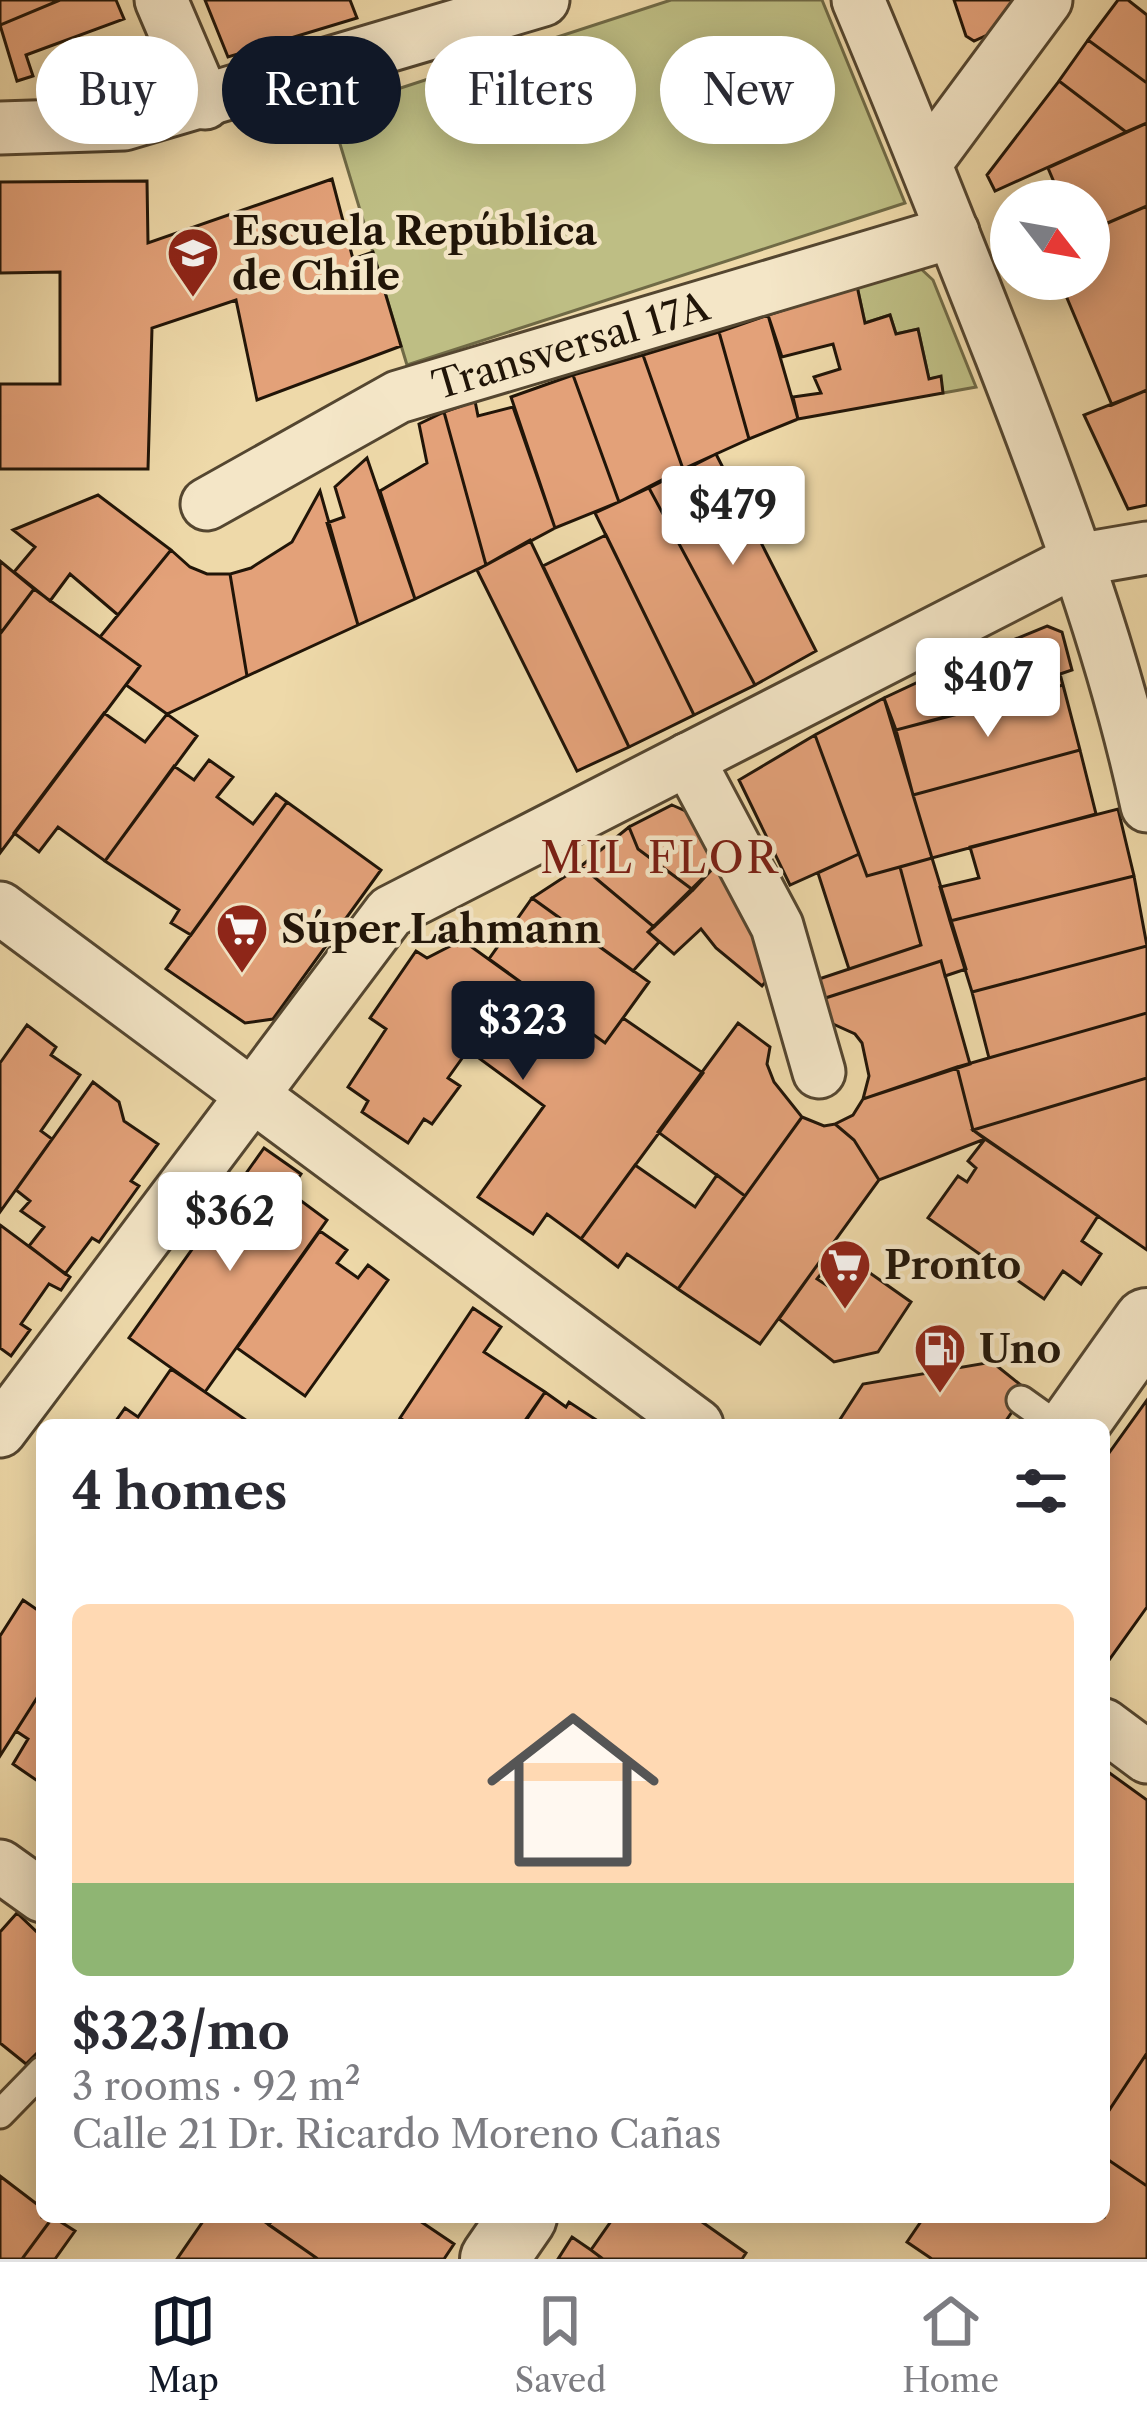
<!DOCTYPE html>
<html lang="en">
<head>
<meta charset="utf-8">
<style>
  body { margin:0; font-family:"Libre Caslon Text",serif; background:#f2f2f3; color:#2b2b33; height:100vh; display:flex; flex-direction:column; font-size:45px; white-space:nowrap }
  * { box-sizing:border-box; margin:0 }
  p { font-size:39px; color:#7c7c81 }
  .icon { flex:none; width:66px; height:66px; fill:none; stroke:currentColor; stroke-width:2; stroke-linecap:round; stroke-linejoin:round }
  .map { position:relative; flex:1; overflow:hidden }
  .panel { position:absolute; left:36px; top:1419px; width:1074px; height:804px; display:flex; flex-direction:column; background:#fff; border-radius:18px; box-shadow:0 6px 30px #0003 }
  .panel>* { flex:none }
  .top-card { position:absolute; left:36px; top:36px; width:1077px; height:108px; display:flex; gap:24px }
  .needle { width:78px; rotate:121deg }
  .fabs { position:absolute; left:990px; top:180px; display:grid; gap:24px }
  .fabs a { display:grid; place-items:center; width:120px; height:120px; border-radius:50%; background:#fff; box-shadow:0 6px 30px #0003; font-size:60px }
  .price { position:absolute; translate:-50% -102px; padding:0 27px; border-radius:12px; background:#fff; color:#222; font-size:39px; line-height:78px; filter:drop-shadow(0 3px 6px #0008) }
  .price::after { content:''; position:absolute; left:50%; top:72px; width:36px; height:27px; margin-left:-18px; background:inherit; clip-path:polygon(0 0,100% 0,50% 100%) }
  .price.selected { background:#111827; color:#fff }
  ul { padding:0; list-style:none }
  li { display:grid; align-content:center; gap:24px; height:636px; padding:0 36px }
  li span { display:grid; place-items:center; height:372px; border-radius:18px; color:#555 }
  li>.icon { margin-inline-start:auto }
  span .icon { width:216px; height:216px; fill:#fffc; stroke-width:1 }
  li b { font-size:51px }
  h2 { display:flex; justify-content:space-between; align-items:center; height:144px; padding:0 36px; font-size:51px }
  .tag { padding:0 42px; border-radius:54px; background:#fff; box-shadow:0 6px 30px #0003; font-size:42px; line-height:108px }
  .tag.selected { background:#111827; color:#fff }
  .menu { display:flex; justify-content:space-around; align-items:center; height:168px; border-top:3px solid #e1e1e2; background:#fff; font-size:33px; color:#7c7c81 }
  .menu a { display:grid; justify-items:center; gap:6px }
  .menu .selected { color:#111827 }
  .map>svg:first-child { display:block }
  .green { fill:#bebe84; stroke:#706a46; stroke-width:3 }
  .building { fill:#e3a179; stroke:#211508; stroke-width:3 }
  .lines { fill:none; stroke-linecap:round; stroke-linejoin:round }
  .service-casing { stroke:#544630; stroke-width:33 }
  .minor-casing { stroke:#544630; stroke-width:57 }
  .tertiary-casing { stroke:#544630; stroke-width:72 }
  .service { stroke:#f4e6c7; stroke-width:27 }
  .minor { stroke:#f4e6c7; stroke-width:51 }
  .tertiary { stroke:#f4e6c7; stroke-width:66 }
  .labels { text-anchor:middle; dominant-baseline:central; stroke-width:9; stroke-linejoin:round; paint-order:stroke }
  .poi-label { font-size:39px; font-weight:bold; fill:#211508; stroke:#f4e6c7; text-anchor:start }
  .street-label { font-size:39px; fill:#211508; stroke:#f4e6c7 }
  .neighbourhood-label { font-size:42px; letter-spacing:3px; fill:#7a1f14; stroke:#f4e6c7 }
</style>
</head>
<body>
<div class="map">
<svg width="1147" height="2259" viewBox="0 0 1147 2259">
  <rect width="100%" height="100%" fill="#eed9a9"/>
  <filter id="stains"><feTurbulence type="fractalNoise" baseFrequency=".00167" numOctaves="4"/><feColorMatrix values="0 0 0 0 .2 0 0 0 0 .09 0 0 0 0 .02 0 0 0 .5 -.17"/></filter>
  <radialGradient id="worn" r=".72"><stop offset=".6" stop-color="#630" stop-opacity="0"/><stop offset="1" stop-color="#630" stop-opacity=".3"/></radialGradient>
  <path class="green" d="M671,0H822L905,203L407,365L330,111Z
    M920,268L933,280L976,387L943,393L940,377L929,379L918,329L896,334L890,315L865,323L857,286Z"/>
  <path class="building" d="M0,0H60L0,25Z
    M60,0H116L124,19L26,55L33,76L17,81L0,25Z
    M205,0H350L357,18L228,57Z
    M954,0H1018L996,31L974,41L966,36Z
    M1118,0H1128L1147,15V83L1088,40Z
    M1088,40L1147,83V123L1126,132L1059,81Z
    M1059,81L1126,132L995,191L987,175Z
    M1147,123V206L1089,231V201H1062L1048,168Z
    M332,179L353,259L373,252L401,346L257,400L236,300L152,328L148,469H0V384H60V272L0,273V182L147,181L148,243Z
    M1147,206V390L1112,405L1059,279H1089V231Z
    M857,286L865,323L890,315L896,334L918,329L929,379L941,376L943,393L798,419L793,397L821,393L814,377L840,369L833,344L782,357L768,315Z
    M768,315L798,419L749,439L719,332Z
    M719,332L749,439L683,469L643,355Z
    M643,355L683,469L619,502L573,375Z
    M573,375L619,502L555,528L511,397Z
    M1147,390V505L1128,509L1084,415Z
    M475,401L478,416L513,407L555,528L486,565L444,412Z
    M444,412L486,565L415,599L380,491L427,463L419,424Z
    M716,454L816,651L755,685L649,488Z
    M367,458L415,599L358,625L327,523L344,517L335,487Z
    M649,488L755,685L694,715L595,513Z
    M320,491L358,625L247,676L230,574L251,568L292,542Z
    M98,495L171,550L118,615L70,574L50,601L14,572L35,547L13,530Z
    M606,535L694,715L629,747L543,566Z
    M530,540L629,747L577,771L477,570Z
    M171,550L190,567L207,574H230L247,676L167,714L126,685L140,666L100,637Z
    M0,561L34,589L0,634Z
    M34,589L140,666L0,853V634Z
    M1047,626L1062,632L1072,670L1060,674L1063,685L974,710L968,690L979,686L972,657Z
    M972,657L979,686L968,690L974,710L896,730L884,698Z
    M1063,685L1080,750L913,795L896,730Z
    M884,698L932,858L867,876L815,735Z
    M104,713L145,742L167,714L197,736L105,861L58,827L39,852L14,833Z
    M815,735L859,854L790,885L739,780Z
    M1080,750L1096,814L932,858L913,795Z
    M209,760L233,777L217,797L253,824L276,794L287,802L191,935L171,923L179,910L105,861L174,766L194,780Z
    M287,802L381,870L273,1019L245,1023L166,969Z
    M672,805L690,813L717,864L693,890L638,849L629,827Z
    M1118,809L1134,876L950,921L940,887L979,878L970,847Z
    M629,827L638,849L693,890L654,927L581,866Z
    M859,854L867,876L900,867L921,945L849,969L818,873Z
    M932,858L966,969L945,976L941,961L816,1001L810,982L921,945L900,867Z
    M717,864L777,968L762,986L716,948L701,929L674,954L648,932Z
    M581,866L654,927L648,932L659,942L633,971L532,898Z
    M1134,876L1147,946L972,992L950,921Z
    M532,898L649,982L605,1043L489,959Z
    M462,940L605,1043L623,1018L703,1073L581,1239L547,1214L533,1234L478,1197L544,1106L468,1050L448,1078L460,1086L432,1124L424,1119L408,1143L362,1112L368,1101L348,1087L386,1029L370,1018L416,951L427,958Z
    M1147,946V1013L989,1058L972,992Z
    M941,961L970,1064L863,1099L869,1076L862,1043L855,1034L822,1019L816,1001Z
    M1147,1013V1078L973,1130L957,1067Z
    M738,1023L770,1047L767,1064L774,1082L802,1117L745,1196L658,1132Z
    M27,1025L56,1047L51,1055L80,1075L41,1131L52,1139L0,1212V1063Z
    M957,1067L973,1130L985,1139L879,1180L854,1140L835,1124L853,1115L863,1099Z
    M1147,1078V1250L973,1130Z
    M93,1082L119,1102L124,1121L158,1144L131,1181L139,1186L99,1242L92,1238L65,1274L29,1246L44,1227L21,1211L30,1201L16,1190Z
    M802,1117L824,1126L835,1124L854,1140L879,1180L760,1344L678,1289Z
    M985,1139L1098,1216L1082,1241L1101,1254L1081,1284L1063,1271L1044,1299L928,1218L958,1176L967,1182L976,1168L968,1161Z
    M264,1148L301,1174L289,1192L327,1220L205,1392L129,1338Z
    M635,1165L695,1207L717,1175L745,1196L678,1289L627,1254L618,1267L581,1239Z
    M0,1225L70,1277L61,1290L49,1284L21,1324L30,1330L11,1356L0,1348Z
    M320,1231L347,1250L337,1263L358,1278L368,1265L388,1280L305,1396L237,1348Z
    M828,1250L835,1256L817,1279L840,1294L860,1266L911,1302L878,1352L834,1362L779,1319Z
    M473,1308L501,1327L484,1352L545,1392L523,1425H410L400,1418Z
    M992,1362L1027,1390L1003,1425H845L839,1421L863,1384Z
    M171,1369L205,1392L253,1425H113L125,1408L138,1417Z
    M545,1392L566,1407L569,1402L604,1425H528L524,1422Z
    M1147,1400V1607L1104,1667V1460Z
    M23,1600L42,1613V1690L0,1756V1636Z
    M42,1690V1784L13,1764L28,1739L16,1731Z
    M1104,1769L1147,1800V2053L1104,2118Z
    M17,1913L42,1937V2048L26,2064L0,2043V1932Z
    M1147,2053V2186L1104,2157V2118Z
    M1104,2157L1147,2186V2259H932L907,2242L924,2217H1104Z
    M0,2176L42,2208V2217H53L22,2259H0Z
    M53,2217L75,2231L55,2259H22Z
    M206,2217H258L318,2259H177Z
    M274,2217H414L454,2244L444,2259H318L269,2225Z
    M614,2217H695L746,2253L742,2259H603L591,2250Z
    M572,2237L591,2250L603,2259H558Z"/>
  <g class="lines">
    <g class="service-casing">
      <path id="service" d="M1021,1400L1056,1425
        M0,2114L42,2071"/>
    </g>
    <g class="minor-casing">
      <g id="minor">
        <path d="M161,0L205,103"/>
        <path d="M858,0C908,118 954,236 1001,355C1058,502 1114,652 1147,806"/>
        <path d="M0,128L124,124L543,0"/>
        <path d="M927,161L1046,0"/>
        <path id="s1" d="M207,504L398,397L953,232"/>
        <path d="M688,759L777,926L819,1072"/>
        <path d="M0,908L697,1425"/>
        <path d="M0,1431L390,912L1077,560L1147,548"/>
        <path d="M1104,1725L1147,1757"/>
        <path d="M0,1866L42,1896"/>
      </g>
    </g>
    <g class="tertiary-casing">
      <path id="tertiary" d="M1074,1425L1147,1322
        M494,2259L523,2217"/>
    </g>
    <use href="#service" class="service"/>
    <use href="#minor" class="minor"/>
    <use href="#tertiary" class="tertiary"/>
  </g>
  <defs>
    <g id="school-pin" transform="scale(2.7)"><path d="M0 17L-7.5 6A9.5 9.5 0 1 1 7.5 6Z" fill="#8f2418" stroke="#f4e6c7"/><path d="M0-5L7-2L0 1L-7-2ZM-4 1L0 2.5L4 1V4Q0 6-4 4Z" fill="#fff"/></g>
    <g id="supermarket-pin" transform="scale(2.7)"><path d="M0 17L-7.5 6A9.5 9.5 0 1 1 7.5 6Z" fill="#8f2418" stroke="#f4e6c7"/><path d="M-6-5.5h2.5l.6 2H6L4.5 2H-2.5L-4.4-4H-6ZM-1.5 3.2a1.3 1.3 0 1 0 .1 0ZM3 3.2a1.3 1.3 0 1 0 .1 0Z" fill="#fff"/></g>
    <g id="fuel-pin" transform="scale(2.7)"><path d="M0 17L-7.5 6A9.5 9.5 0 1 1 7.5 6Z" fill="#8f2418" stroke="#f4e6c7"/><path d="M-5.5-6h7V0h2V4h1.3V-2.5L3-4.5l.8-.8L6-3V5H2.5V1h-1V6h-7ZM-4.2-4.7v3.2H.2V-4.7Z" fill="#fff"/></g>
  </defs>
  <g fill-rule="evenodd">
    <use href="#school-pin" x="193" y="253"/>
    <use href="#supermarket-pin" x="242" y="929"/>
    <use href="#supermarket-pin" x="845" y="1265"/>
    <use href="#fuel-pin" x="940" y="1349"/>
  </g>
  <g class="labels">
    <g class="poi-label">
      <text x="232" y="231">Escuela República<tspan x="232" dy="45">de Chile</tspan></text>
      <text x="281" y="929">Súper Lahmann</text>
      <text x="884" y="1265">Pronto</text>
      <text x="979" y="1349">Uno</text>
    </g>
    <g class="street-label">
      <text stroke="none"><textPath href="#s1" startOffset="399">Transversal 17A</textPath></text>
    </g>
    <g class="neighbourhood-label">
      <text x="660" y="858">MIL FLOR</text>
    </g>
  </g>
  <rect width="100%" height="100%" filter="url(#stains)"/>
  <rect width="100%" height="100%" fill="url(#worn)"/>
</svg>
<div class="fabs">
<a><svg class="needle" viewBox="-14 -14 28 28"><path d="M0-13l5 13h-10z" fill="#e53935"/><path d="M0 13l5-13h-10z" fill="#7c7c81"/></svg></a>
</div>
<b class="price" style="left:733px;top:568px">$479</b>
<b class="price" style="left:988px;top:740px">$407</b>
<b class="price selected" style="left:523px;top:1083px">$323</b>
<b class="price" style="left:230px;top:1274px">$362</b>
<div class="top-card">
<a class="tag">Buy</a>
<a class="tag selected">Rent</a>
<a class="tag">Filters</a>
<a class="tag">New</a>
</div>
<section class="panel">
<h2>4 homes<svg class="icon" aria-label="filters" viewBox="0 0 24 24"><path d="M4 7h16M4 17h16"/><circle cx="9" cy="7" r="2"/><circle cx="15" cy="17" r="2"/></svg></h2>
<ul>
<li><span style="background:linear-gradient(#ffd9b3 75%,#8fb573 0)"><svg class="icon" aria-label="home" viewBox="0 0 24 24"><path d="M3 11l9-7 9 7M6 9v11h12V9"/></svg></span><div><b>$323/mo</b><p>3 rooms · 92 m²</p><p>Calle 21 Dr. Ricardo Moreno Cañas</p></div></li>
</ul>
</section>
</div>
<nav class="menu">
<a class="selected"><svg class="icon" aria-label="map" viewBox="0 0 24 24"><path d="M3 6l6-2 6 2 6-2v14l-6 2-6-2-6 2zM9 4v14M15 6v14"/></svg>Map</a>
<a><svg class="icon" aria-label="saved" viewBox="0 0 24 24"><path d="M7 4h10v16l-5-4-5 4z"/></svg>Saved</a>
<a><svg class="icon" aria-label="home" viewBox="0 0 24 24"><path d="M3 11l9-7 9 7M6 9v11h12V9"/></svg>Home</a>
</nav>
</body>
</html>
